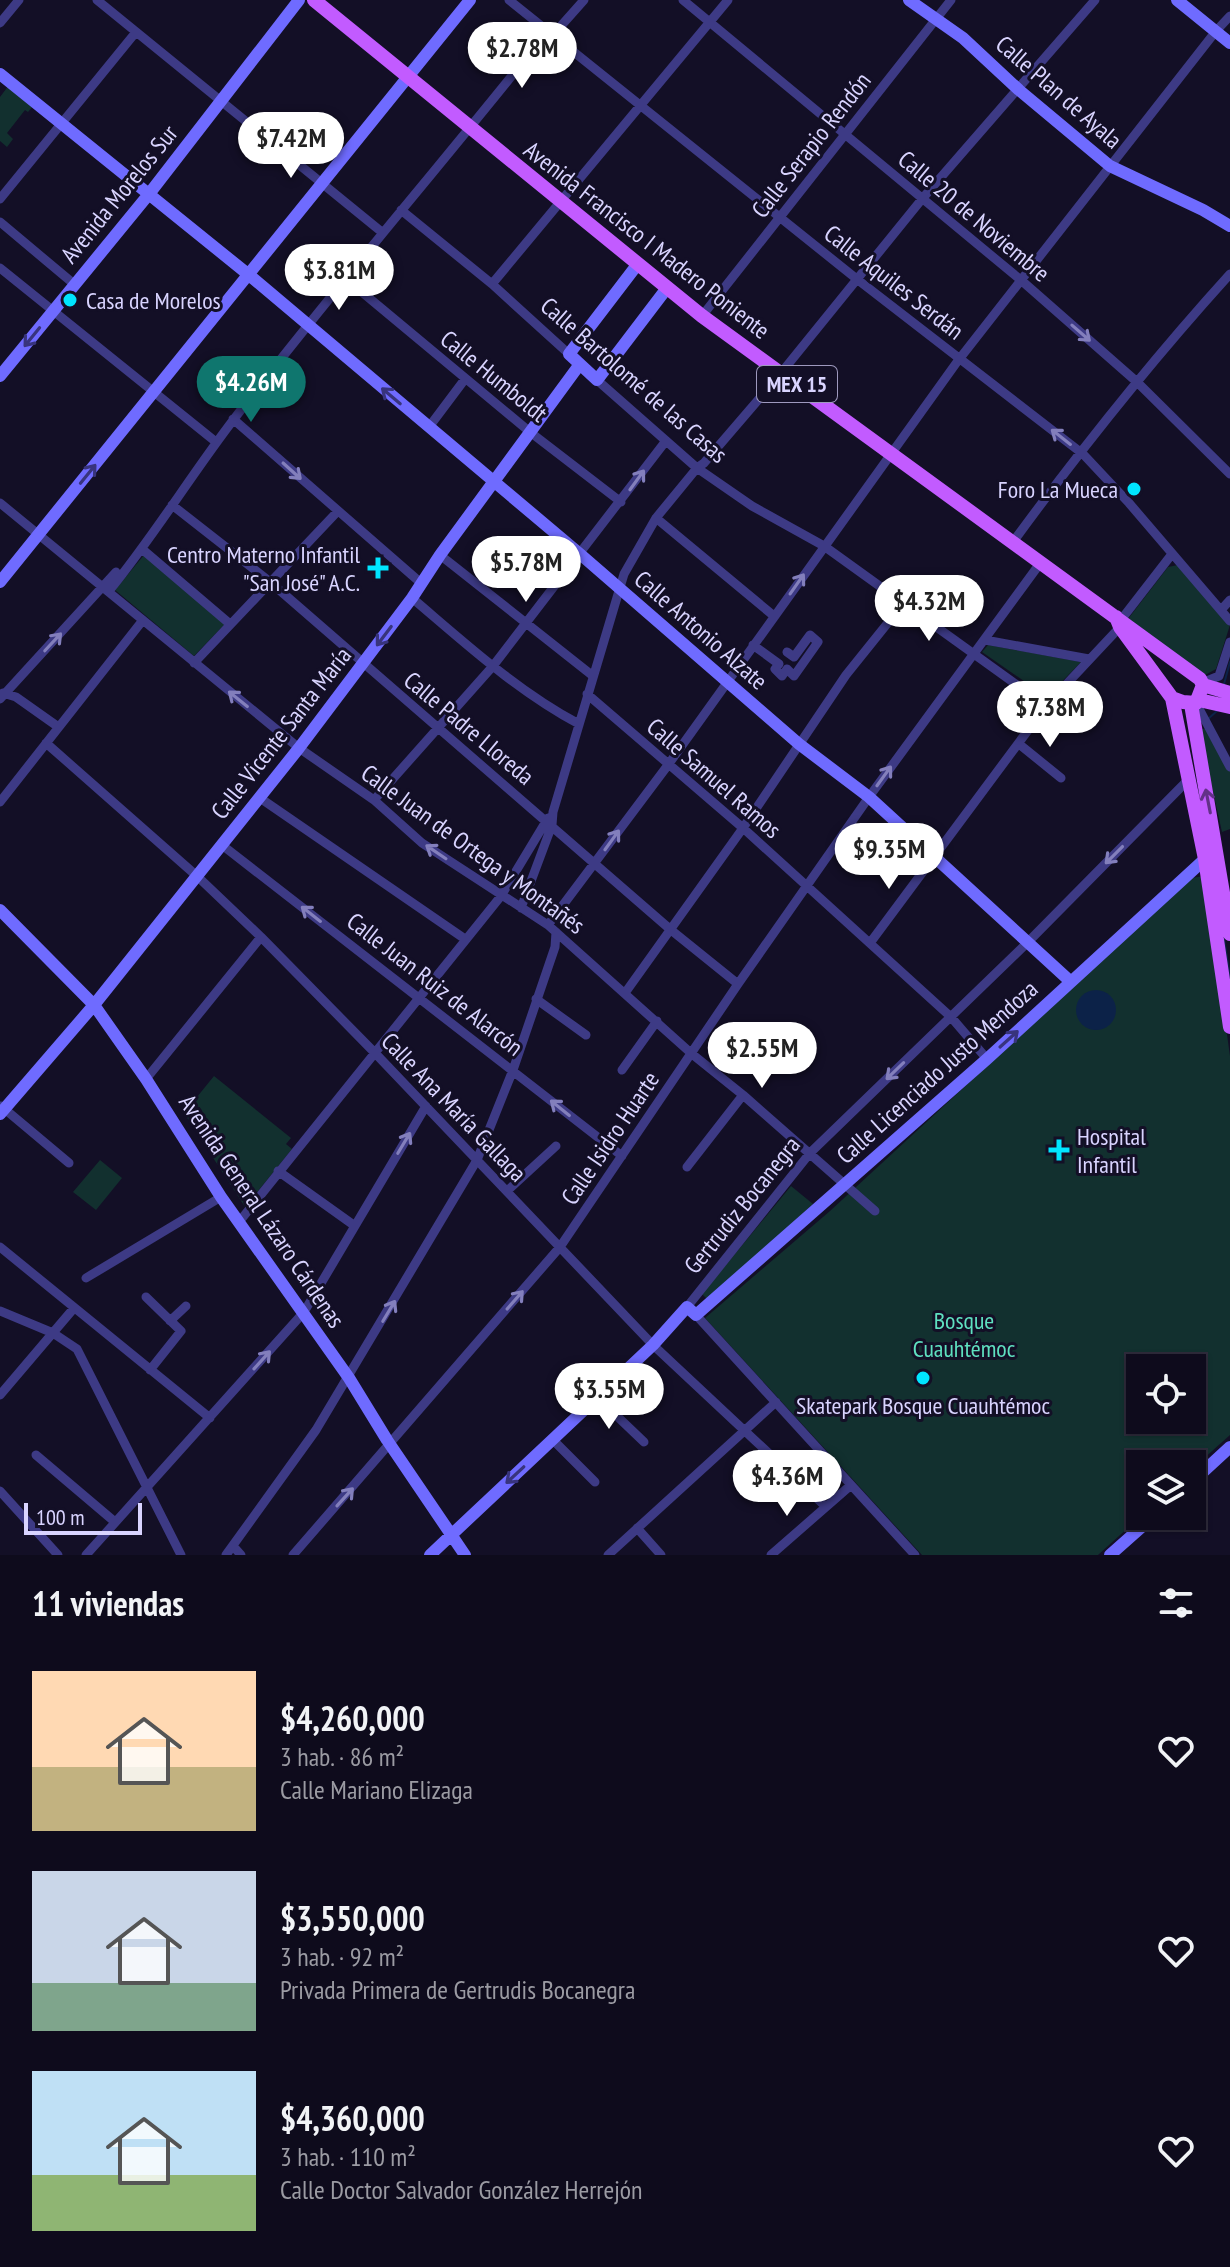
<!DOCTYPE html>
<html lang="es">
<head>
<meta charset="utf-8">
<style>
  body { margin:0; font-family:"PT Sans Narrow",sans-serif; background:#171425; color:#f1f3f6; height:100vh; display:flex; flex-direction:column; font-size:30px; white-space:nowrap }
  * { box-sizing:border-box; margin:0 }
  p { font-size:26px; color:#9b9ba3 }
  .icon { flex:none; width:44px; height:44px; fill:none; stroke:currentColor; stroke-width:2; stroke-linecap:round; stroke-linejoin:round }
  .map { position:relative; height:1555px; overflow:hidden }
  .side { display:flex; flex-direction:column; background:#0e0b1c; flex:1 }
  .side>* { flex:none }
  .controls { position:absolute; left:1126px; top:1354px; display:grid; gap:16px }
  .controls a { display:grid; place-items:center; width:80px; height:80px; border-radius:0px; background:#0e0b1c; box-shadow:0 2px 6px #0004,0 0 0 2px #2e2b3b; font-size:40px }
  .scale { position:absolute; left:24px; bottom:20px; width:118px; box-sizing:border-box; padding-left:8px; border:4px solid #d9d4ff; border-top:0; font-size:22px; line-height:28px; white-space:nowrap; color:#d9d4ff; -webkit-text-stroke:6px #130f26; paint-order:stroke }
  .price { position:absolute; translate:-50% -68px; padding:0 18px; border-radius:28px; background:#fff; color:#222; font-size:26px; line-height:52px; filter:drop-shadow(0 2px 4px #0008) }
  .price::after { content:''; position:absolute; left:50%; top:48px; width:24px; height:18px; margin-left:-12px; background:inherit; clip-path:polygon(0 0,100% 0,50% 100%) }
  .price.current { background:#0f766e; color:#fff }
  ul { padding:0; list-style:none }
  li { display:flex; align-items:center; gap:24px; height:200px; padding:0 32px }
  li span { display:grid; place-items:center; flex:none; width:224px; height:160px; border-radius:0px; color:#555 }
  li>.icon { margin-inline-start:auto }
  span .icon { width:96px; height:96px; fill:#fffc; stroke-width:1 }
  li b { font-size:34px }
  h2 { display:flex; justify-content:space-between; align-items:center; height:96px; padding:0 32px; font-size:34px }
  .map>svg:first-child { display:block }
  .green { fill:#12302f; fill-rule:evenodd }
  .water { fill:#0c2248 }
  .lines { fill:none; stroke-linecap:round; stroke-linejoin:round }
  .stream { stroke:#0c2248; stroke-width:2 }
  .street { stroke:#3d3a85; stroke-width:9 }
  .secondary { stroke:#6f6bff; stroke-width:12 }
  .primary { stroke:#c25bff; stroke-width:14 }
  .oneway { stroke:#837fbc }
  .oneway2 { stroke:#38347d }
  .oneway3 { stroke:#623188 }
  .poi-dot { fill:#00e5ff; stroke:#130f26; stroke-width:3 }
  .labels { text-anchor:middle; dominant-baseline:central; stroke-width:6; stroke-linejoin:round; paint-order:stroke }
  .shield { fill:#130f26; stroke:#9e99be; stroke-width:2 }
  .shield-label { font-size:22px; font-weight:bold; fill:#d9d4ff }
  .street-label { font-size:24px; fill:#d9d4ff; stroke:#130f26 }
  .poi-label { font-size:24px; fill:#d9d4ff; stroke:#130f26; text-anchor:start }
  .park-label { font-size:24px; fill:#5fe0c0; stroke:#130f26 }
</style>
</head>
<body>
<div class="map">
<svg width="1230" height="1555" viewBox="0 0 1230 1555">
  <rect width="100%" height="100%" fill="#130f26"/>
  <path class="green" d="M9,85L34,105L28,112L25,110L7,133L13,139L7,147L0,141V97Z
    M144,555L225,624L194,656L115,590Z
    M1178,565L1230,625L1216,669L1205,675L1128,619L1168,567Z
    M988,645L1081,662L1047,697L982,652Z
    M1201,729H1207L1230,770V829L1222,832L1200,733Z
    M1205,876L1230,1056V1435L1192,1469V1464H1140L1141,1516L1098,1555H922L705,1318L830,1211L1191,878ZM1140,1368H1192V1420H1140Z
    M214,1076L291,1138L286,1144L292,1149L245,1207L184,1113Z
    M100,1160L122,1178L96,1210L73,1192Z
    M791,1186L813,1204L708,1300L702,1294Z"/>
  <path class="water" d="M1076 1010a20 20 0 1 1 40 0a20 20 0 1 1-40 0Z"/>
  <g class="lines">
    <path class="stream" d="M1224,684L1230,662
      M1208,719L1218,710
      M1224,939L1230,977"/>
    <path class="street" d="M97,0L383,233
      M509,0L858,280L1083,454L1129,503L1230,621
      M683,0L1022,281L1137,382L1230,474
      M0,23L19,0
      M552,36L584,0
      M0,199L136,32
      M401,210L492,284L569,354
      M0,222L74,284
      M0,268L216,442
      M345,278L530,432L621,502
      M492,284L728,0
      M702,316L951,0
      M597,380L697,468L752,506L824,546L1046,706
      M233,419L421,583
      M429,427L465,379
      M0,503L299,748L374,800L422,843L548,925L692,1054L743,1095L875,1211
      M172,505L269,581L671,930L738,984
      M656,518L774,616
      M1013,542C1081,449 1153,359 1230,274
      M142,549L230,624
      M440,555L593,676
      M109,591C154,536 191,475 234,419C335,287 444,162 547,32
      M412,598C465,643 517,691 579,724
      M1221,610L1230,600
      M985,640L1089,659
      M753,645L779,664L775,669L782,676L787,669L794,676L818,642L810,635L794,657L787,652
      M194,663L337,512
      M1202,683L1219,676L1230,642
      M3,693L16,697L57,726
      M587,694L743,828L951,1017L987,1059
      M0,699L116,572
      M1196,703L1230,767
      M46,743L198,877L261,937L375,1053L653,1345L825,1506
      M1019,744L1061,778
      M260,798L465,939
      M374,800L493,666L665,442
      M0,802L143,620
      M222,845L622,1156
      M521,908L552,825L553,812L624,574L656,518L697,468L704,463L777,378L922,199L1095,0
      M548,925L668,765L957,362L1216,31L1230,16
      M870,943L1046,706L1120,627L1124,616L1172,554
      M625,993L743,828L846,675L903,604
      M536,999L586,1035
      M622,1070L657,1021
      M146,1079L261,937
      M1,1106L69,1163
      M687,1167L743,1095
      M278,1171L355,1226
      M507,1191L556,1146
      M239,1222L501,896L548,818
      M0,1247L210,1418
      M86,1278L221,1197
      M146,1297L181,1331L150,1370
      M687,1307L810,1153L1027,943L1189,779
      M0,1311L53,1333L77,1349L181,1555
      M696,1315L915,1555
      M170,1321L186,1306
      M0,1395L74,1308
      M597,1397L644,1442
      M552,1439L595,1482
      M36,1455L115,1522
      M0,1491L58,1555
      M637,1528L661,1555
      M233,1546L241,1555
      M86,1555L304,1312L426,1106
      M226,1555L316,1430L477,1160L513,1070L555,947L556,932
      M293,1555L560,1247L738,984L869,797L1041,562
      M608,1555L776,1402
      M771,1555L851,1485"/>
    <path class="secondary" d="M909,0L963,38L1019,90L1110,166L1203,210L1230,226
      M1177,0L1230,43
      M0,74L249,275L580,554L799,744L869,797L1071,982
      M637,265L569,354L597,380L667,288
      M0,376L149,194L299,0
      M0,582L470,0
      M0,910L94,1005L146,1079L221,1197L349,1378L387,1440L465,1555
      M0,1114L94,1005L299,748L412,598L440,555L580,364
      M1192,1482L1230,1447
      M430,1555L653,1345L687,1307L696,1315L987,1059L1205,859
      M1110,1555L1154,1516"/>
    <path class="primary" d="M314,0L702,316L1200,679L1203,685L1196,703L1183,702L1172,698L1120,627L1116,617
      M1203,685L1230,693
      M1172,698L1205,859L1230,1027
      M1199,700L1230,707
      M1191,704L1230,934"/>
  </g>
  <defs><path id="oneway-shaft" d="M-6 0H5M1.5-3L5.5 0L1.5 3" fill="none" stroke-width="1.6" stroke-linecap="round" stroke-linejoin="round" transform="scale(2)"/></defs>
  <g class="oneway">
    <use href="#oneway-shaft" transform="translate(1081 333) rotate(41)"/>
    <use href="#oneway-shaft" transform="translate(1061 437) rotate(-142)"/>
    <use href="#oneway-shaft" transform="translate(292 471) rotate(42)"/>
    <use href="#oneway-shaft" transform="translate(637 480) rotate(-54)"/>
    <use href="#oneway-shaft" transform="translate(797 584) rotate(-55)"/>
    <use href="#oneway-shaft" transform="translate(53 642) rotate(-47)"/>
    <use href="#oneway-shaft" transform="translate(238 699) rotate(-141)"/>
    <use href="#oneway-shaft" transform="translate(884 776) rotate(-54)"/>
    <use href="#oneway-shaft" transform="translate(612 840) rotate(-54)"/>
    <use href="#oneway-shaft" transform="translate(436 852) rotate(-146)"/>
    <use href="#oneway-shaft" transform="translate(1114 855) rotate(135)"/>
    <use href="#oneway-shaft" transform="translate(311 914) rotate(-142)"/>
    <use href="#oneway-shaft" transform="translate(895 1071) rotate(136)"/>
    <use href="#oneway-shaft" transform="translate(560 1108) rotate(-141)"/>
    <use href="#oneway-shaft" transform="translate(404 1143) rotate(-59)"/>
    <use href="#oneway-shaft" transform="translate(515 1300) rotate(-49)"/>
    <use href="#oneway-shaft" transform="translate(389 1311) rotate(-59)"/>
    <use href="#oneway-shaft" transform="translate(262 1360) rotate(-48)"/>
    <use href="#oneway-shaft" transform="translate(345 1497) rotate(-48)"/>
  </g>
  <g class="oneway2">
    <use href="#oneway-shaft" transform="translate(32 337) rotate(129)"/>
    <use href="#oneway-shaft" transform="translate(391 396) rotate(-140)"/>
    <use href="#oneway-shaft" transform="translate(88 474) rotate(-51)"/>
    <use href="#oneway-shaft" transform="translate(384 636) rotate(127)"/>
    <use href="#oneway-shaft" transform="translate(1009 1039) rotate(-42)"/>
    <use href="#oneway-shaft" transform="translate(515 1475) rotate(137)"/>
  </g>
  <use class="oneway3" href="#oneway-shaft" transform="translate(1208 801) rotate(-101)"/>
  <g class="poi-dot">
    <circle cx="70" cy="300" r="8"/>
    <circle cx="1134" cy="489" r="8"/>
    <path d="M374 556h8v8h8v8h-8v8h-8v-8h-8v-8h8z"/>
    <path d="M1055 1138h8v8h8v8h-8v8h-8v-8h-8v-8h8z"/>
    <circle cx="923" cy="1378" r="8"/>
  </g>
  <g class="labels">
    <rect class="shield" x="757" y="366" width="80" height="36" rx="6"/>
    <g class="shield-label">
      <text x="797" y="384">MEX 15</text>
    </g>
    <g class="street-label">
      <text transform="translate(1059 92) rotate(41)">Calle Plan de Ayala</text>
      <text transform="translate(811 145) rotate(-52)">Calle Serapio Rendón</text>
      <text transform="translate(119 194) rotate(-51)">Avenida Morelos Sur</text>
      <text transform="translate(974 216) rotate(40)">Calle 20 de Noviembre</text>
      <text transform="translate(647 240) rotate(38)">Avenida Francisco I Madero Poniente</text>
      <text transform="translate(894 282) rotate(38)">Calle Aquiles Serdán</text>
      <text transform="translate(494 376) rotate(39)">Calle Humboldt</text>
      <text transform="translate(634 380) rotate(41)">Calle Bartolomé de las Casas</text>
      <text transform="translate(701 630) rotate(41)">Calle Antonio Alzate</text>
      <text transform="translate(469 728) rotate(40)">Calle Padre Lloreda</text>
      <text transform="translate(281 733) rotate(-52)">Calle Vicente Santa María</text>
      <text transform="translate(714 778) rotate(41)">Calle Samuel Ramos</text>
      <text transform="translate(473 849) rotate(36)">Calle Juan de Ortega y Montañés</text>
      <text transform="translate(435 984) rotate(38)">Calle Juan Ruiz de Alarcón</text>
      <text transform="translate(937 1072) rotate(-42)">Calle Licenciado Justo Mendoza</text>
      <text transform="translate(454 1107) rotate(46)">Calle Ana María Gallaga</text>
      <text transform="translate(610 1138) rotate(-56)">Calle Isidro Huarte</text>
      <text transform="translate(742 1205) rotate(-51)">Gertrudiz Bocanegra</text>
      <text transform="translate(262 1211) rotate(56)">Avenida General Lázaro Cárdenas</text>
    </g>
    <g class="poi-label">
      <text x="86" y="300">Casa de Morelos</text>
      <text x="1118" y="489" text-anchor="end">Foro La Mueca</text>
      <text x="360" y="554" text-anchor="end">Centro Materno Infantil<tspan x="360" dy="28">"San José" A.C.</tspan></text>
      <text x="1077" y="1136">Hospital<tspan x="1077" dy="28">Infantil</tspan></text>
      <text x="923" y="1405" text-anchor="middle">Skatepark Bosque Cuauhtémoc</text>
    </g>
    <g class="park-label">
      <text x="964" y="1320">Bosque<tspan x="964" dy="28">Cuauhtémoc</tspan></text>
    </g>
  </g>
</svg>
<div class="controls">
<a><svg class="icon" aria-label="locate" viewBox="0 0 24 24"><circle cx="12" cy="12" r="6"/><path d="M12 2v4M12 18v4M2 12h4M18 12h4"/></svg></a>
<a><svg class="icon" aria-label="layers" viewBox="0 0 24 24"><path d="M12 4l9 5-9 5-9-5zM3 14l9 5 9-5"/></svg></a>
</div>
<div class="scale">100 m</div>
<b class="price" style="left:522px;top:90px">$2.78M</b>
<b class="price" style="left:291px;top:180px">$7.42M</b>
<b class="price" style="left:339px;top:312px">$3.81M</b>
<b class="price current" style="left:251px;top:424px">$4.26M</b>
<b class="price" style="left:526px;top:604px">$5.78M</b>
<b class="price" style="left:929px;top:643px">$4.32M</b>
<b class="price" style="left:1050px;top:749px">$7.38M</b>
<b class="price" style="left:889px;top:891px">$9.35M</b>
<b class="price" style="left:762px;top:1090px">$2.55M</b>
<b class="price" style="left:609px;top:1431px">$3.55M</b>
<b class="price" style="left:787px;top:1518px">$4.36M</b>
</div>
<section class="side">
<h2>11 viviendas<svg class="icon" aria-label="filters" viewBox="0 0 24 24"><path d="M4 7h16M4 17h16"/><circle cx="9" cy="7" r="2"/><circle cx="15" cy="17" r="2"/></svg></h2>
<ul>
<li><span style="background:linear-gradient(#ffd9b3 60%,#c2b280 0)"><svg class="icon" aria-label="home" viewBox="0 0 24 24"><path d="M3 11l9-7 9 7M6 9v11h12V9"/></svg></span><div><b>$4,260,000</b><p>3 hab. · 86 m²</p><p>Calle Mariano Elizaga</p></div><svg class="icon" aria-label="heart" viewBox="0 0 24 24"><path d="M12 20l-8-8c-3-5 5-10 8-4 3-6 11-1 8 4z"/></svg></li>
<li><span style="background:linear-gradient(#c9d6e8 70%,#7fa58c 0)"><svg class="icon" aria-label="home" viewBox="0 0 24 24"><path d="M3 11l9-7 9 7M6 9v11h12V9"/></svg></span><div><b>$3,550,000</b><p>3 hab. · 92 m²</p><p>Privada Primera de Gertrudis Bocanegra</p></div><svg class="icon" aria-label="heart" viewBox="0 0 24 24"><path d="M12 20l-8-8c-3-5 5-10 8-4 3-6 11-1 8 4z"/></svg></li>
<li><span style="background:linear-gradient(#bfe0f5 65%,#8fb573 0)"><svg class="icon" aria-label="home" viewBox="0 0 24 24"><path d="M3 11l9-7 9 7M6 9v11h12V9"/></svg></span><div><b>$4,360,000</b><p>3 hab. · 110 m²</p><p>Calle Doctor Salvador González Herrejón</p></div><svg class="icon" aria-label="heart" viewBox="0 0 24 24"><path d="M12 20l-8-8c-3-5 5-10 8-4 3-6 11-1 8 4z"/></svg></li>
</ul>
</section>
</body>
</html>
